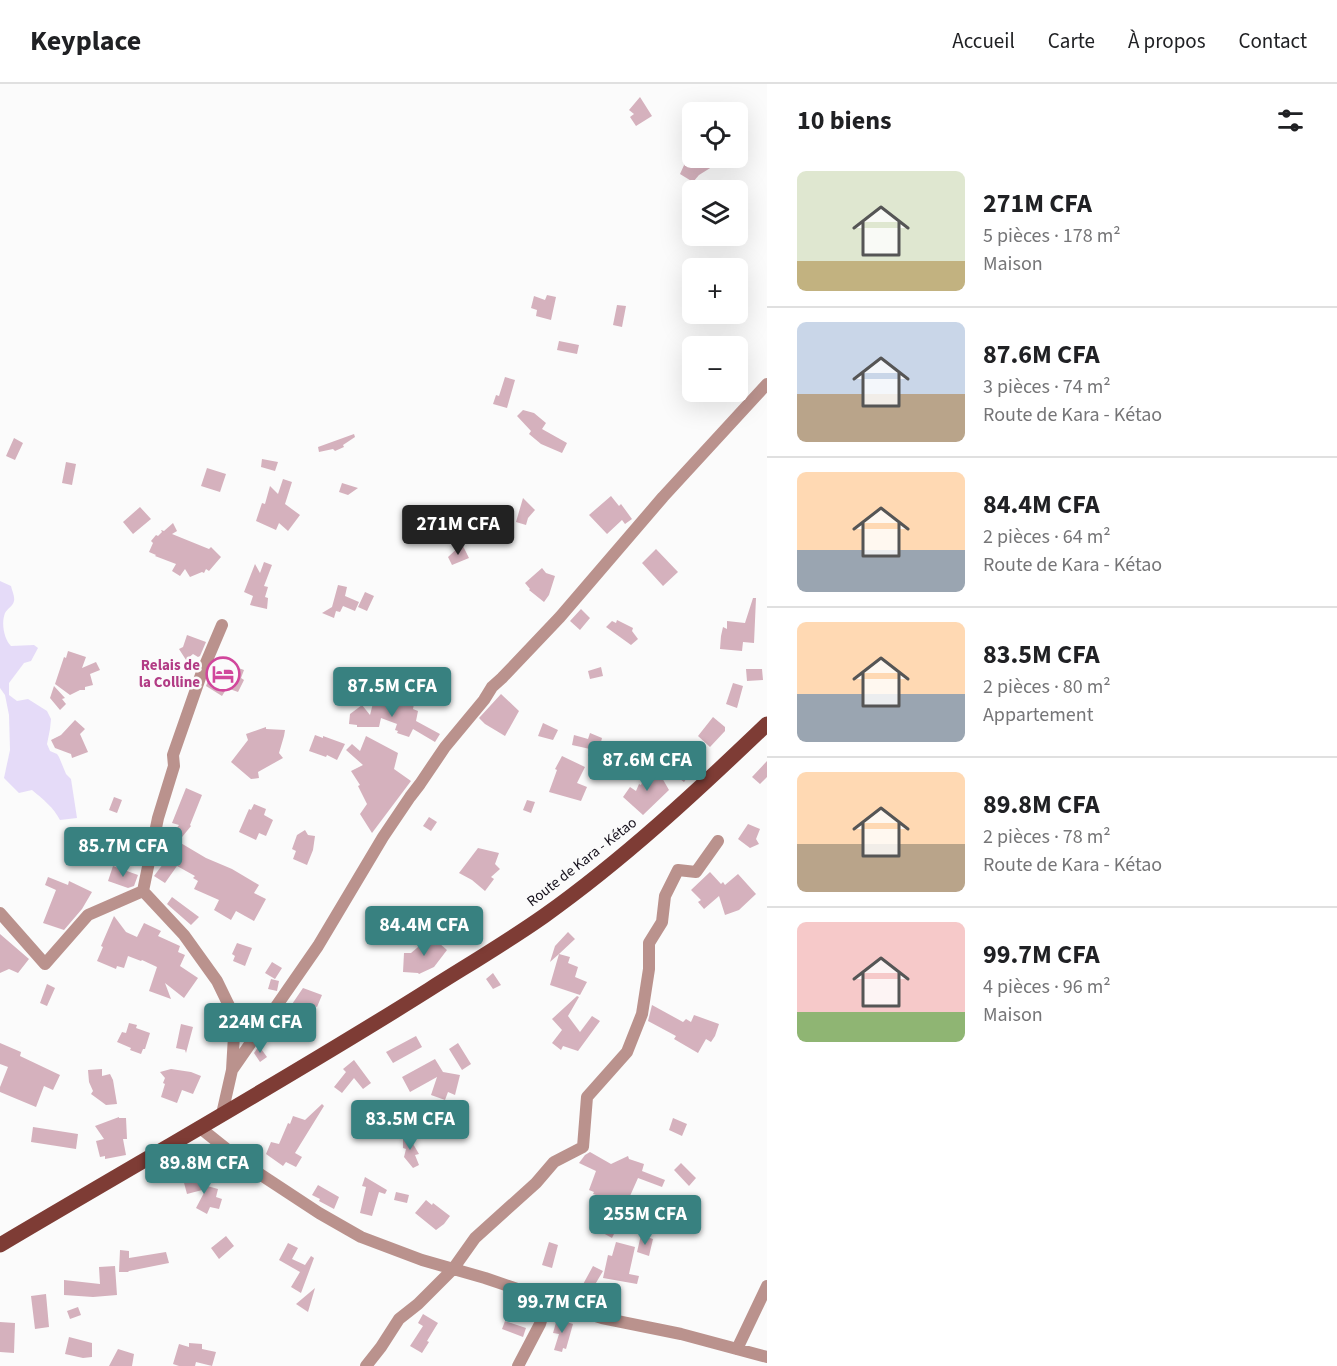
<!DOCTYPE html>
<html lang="fr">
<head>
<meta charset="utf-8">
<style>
  body { margin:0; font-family:"Source Sans 3",sans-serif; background:#f6f6f6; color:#202124; height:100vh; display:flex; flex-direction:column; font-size:22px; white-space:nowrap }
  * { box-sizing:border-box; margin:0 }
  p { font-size:20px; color:#757577 }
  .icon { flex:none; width:33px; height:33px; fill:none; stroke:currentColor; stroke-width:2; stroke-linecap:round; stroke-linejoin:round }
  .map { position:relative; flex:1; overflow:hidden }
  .panel { display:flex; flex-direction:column; background:#fff; width:570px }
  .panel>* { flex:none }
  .tools { position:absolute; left:682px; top:18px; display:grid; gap:12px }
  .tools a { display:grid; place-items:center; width:66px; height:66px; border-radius:9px; background:#fff; box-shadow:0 6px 24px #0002; font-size:30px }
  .price { position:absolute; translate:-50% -51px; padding:0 14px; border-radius:6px; background:#388180; color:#fff; font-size:20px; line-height:39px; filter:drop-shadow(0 2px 3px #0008) }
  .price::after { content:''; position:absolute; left:50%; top:36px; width:18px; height:14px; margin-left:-9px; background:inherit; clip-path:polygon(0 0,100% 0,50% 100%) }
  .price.current { background:#222; color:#fff }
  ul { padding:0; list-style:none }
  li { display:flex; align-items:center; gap:18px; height:150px; padding:0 30px }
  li+li { border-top:2px solid #e0e0e0 }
  li span { display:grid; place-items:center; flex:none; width:168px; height:120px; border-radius:9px; color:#555 }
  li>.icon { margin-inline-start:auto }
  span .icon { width:72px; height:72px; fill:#fffc; stroke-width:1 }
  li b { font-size:26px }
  h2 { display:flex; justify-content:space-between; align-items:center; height:72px; padding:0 30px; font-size:26px }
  header { display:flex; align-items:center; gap:36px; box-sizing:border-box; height:84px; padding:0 30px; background:#fff; border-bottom:2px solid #e0e0e0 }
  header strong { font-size:28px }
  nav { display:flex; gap:33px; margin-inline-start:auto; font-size:21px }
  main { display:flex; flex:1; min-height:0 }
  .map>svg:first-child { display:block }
  .green { fill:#e5dbf8 }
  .building { fill:#d5b1bd }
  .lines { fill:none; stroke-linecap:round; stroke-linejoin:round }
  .street { stroke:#ba928d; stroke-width:12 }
  .primary { stroke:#7e3c35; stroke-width:15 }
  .labels { text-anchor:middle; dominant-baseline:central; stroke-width:5; stroke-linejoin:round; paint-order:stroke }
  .hotel-label { font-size:15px; font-weight:bold; fill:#b23c85; stroke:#fbfbfb; text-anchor:end }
  .street-label { font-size:15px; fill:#16111c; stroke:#fbfbfb }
</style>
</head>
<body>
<header>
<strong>Keyplace</strong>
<nav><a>Accueil</a><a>Carte</a><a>À propos</a><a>Contact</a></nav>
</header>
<main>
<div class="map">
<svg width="767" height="1282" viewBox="0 0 767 1282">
  <rect width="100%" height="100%" fill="#fbfbfb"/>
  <path class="green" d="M0,497L11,502C12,507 15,512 14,517C13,522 8,524 5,529C1,539 4,555 11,562L34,561L38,564L31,577L24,579L9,599V611L17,617L28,615L47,627L51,635L50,645L47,660L50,667L57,670L59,673L66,690L71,695L77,734L60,736C54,724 43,715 32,706L19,709L4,694L10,666L9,631L5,611L0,604Z"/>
  <path class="building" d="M640,13L652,32L636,42L630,33L634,30L629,26Z
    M691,52L693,53V74H710L715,81L699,91L693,98L680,90L685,79L683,78Z
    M547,211L556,213L551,236L536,232L537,226L531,224L534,212L545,216Z
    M617,221L626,222L622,243L613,241Z
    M559,257L579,261L577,270L557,266Z
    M505,293L515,296L507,324L493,320L496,311L499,312Z
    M523,326L534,329L546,339L542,345L567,359L562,369L541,360L529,350L531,347L517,332Z
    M354,350L355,353L343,361L344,363L335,367L333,365L319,368L318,363Z
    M14,354L23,359L15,376L6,372Z
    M262,375L278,378L275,387L261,383Z
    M66,378L76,380L72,401L62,399Z
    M207,384L226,390L220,408L201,402Z
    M283,395L292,398L285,420L300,431L288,447L279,439L276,446L256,437L262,419L265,420L270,402L278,410Z
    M342,399L358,404L348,411L339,408Z
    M611,412L619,422L621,420L632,435L625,440L622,436L607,450L589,431Z
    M523,414L535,426L528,434L526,441L516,438Z
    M140,423L151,435L133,450L123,438Z
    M173,439L177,447L172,450L209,465L211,463L221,473L209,487L206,485L204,489L202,488L190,493L185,485L180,492L172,487L176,480L155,472L156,471L149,468L153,459L151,457L156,451L158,452L162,448L161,446L164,447Z
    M462,460L469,474L452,481L448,473Z
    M656,465L678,488L663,502L642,479Z
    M264,478L272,481L264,502L268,503L265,513L268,514L267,525L250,521L253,512L244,508L255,480L260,489Z
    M542,484L546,489L555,492L549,511L544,518L529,506L530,505L525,499Z
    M338,501L347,503L345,512L359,518L355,527L343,522L340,528L336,527L334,534L322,529L332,523Z
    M365,508L374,512L367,527L358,523Z
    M753,514H756L754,559L743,558L742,567L720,565L721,552L723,543L727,545V537L745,539Z
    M581,525L590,534L580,546L570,537Z
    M617,536L633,544L632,547L638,555L631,561L606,543L612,537L616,539Z
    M187,551L206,558L200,572L198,573L193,570L186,576L179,565L183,563Z
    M68,567L86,573L82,584L96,578L100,586L90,590L93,601L85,603V606H80L70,611L55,600L64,573L66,574Z
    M216,576L244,586L241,594L244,596L238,608L227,604L222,612L206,602Z
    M601,583L603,592L590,595L588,587Z
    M746,585H762L763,596L747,597Z
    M733,599L743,602L737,624L726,620Z
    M54,602L65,614L62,615L66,620L60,626L50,614Z
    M501,610L519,627L505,652L485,640L479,634Z
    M387,613L396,615L395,617L414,620L413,625L418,627L416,637L440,650L435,658L413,645L409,653L397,649L398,647L395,646L397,640L381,634L379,643H357V641L349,640L350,630L362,621L370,631L373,619L380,620L381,615L386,616Z
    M713,633L725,643V647L710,663L698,652Z
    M75,636L85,645L80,650L88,668L72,674L71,670L55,664L51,656L61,651Z
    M543,639L558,646L553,656L538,652Z
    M266,643V645L285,646L284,652L279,669L283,674L258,688L259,694L251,695L231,678L248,656L246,650Z
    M590,649L602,654L597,674L588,672L590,665L572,661L574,651L588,655Z
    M315,651L323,654V652L345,660L337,676L327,671L326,673L309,667Z
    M366,652L398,669L394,685L411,697L372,749L360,730L367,720L358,702L360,701L351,687L363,681L346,666L352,660L360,667Z
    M676,670L694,684L684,698L665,684Z
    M562,672L585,683L577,699L587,703L581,717L549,708L557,686L555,685Z
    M767,677V693L760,700L752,693Z
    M654,680L669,706L643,731L623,713L630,703L636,707L639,700L641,701L644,693L647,694Z
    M186,704L202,711L190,741L191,742L178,758L170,752L179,741L172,739Z
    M114,713L122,716L117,729L109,726Z
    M527,716L535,718L531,729L523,726Z
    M254,720L266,725L264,731L273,736L266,752L259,749L256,756L239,748L249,725L251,726Z
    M429,733L437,738L431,747L423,742Z
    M748,740L760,745L756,755L759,760L750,764L738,755Z
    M305,746L308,751L315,752L313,766L307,781L293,775L296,767L292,765L297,751Z
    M179,758L206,774L232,785L259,801L254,809L266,815L254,837L236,827L231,836L214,826L219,816L194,805L198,797L193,794L195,792L177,782L165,799L154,792L166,776L168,777Z
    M478,764L499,769L495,780L500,785L491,793L494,795L485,807L472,796L459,789Z
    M113,782L138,791L134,802L128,804L108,797Z
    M710,788L721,800L723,798L725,801L738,790L756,810L739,826L725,831L719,812L704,825L698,818L701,816L691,806Z
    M48,793L68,801L69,797L92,808L82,825L64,846L43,839L56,806L45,801Z
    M172,813L199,833L191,841L167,820Z
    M114,832L126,848L137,853L144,839L161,847L158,852L180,862L178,868L185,871L180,882L198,894L184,914L165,899L171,915L149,907L157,883L142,876L141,877L128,872L124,884L117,882L116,885L97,877L103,863L101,862Z
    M568,848L575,855L559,870L570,873L568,879L578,883L575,893L587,898L580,911L550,901L559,870L550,878L555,862Z
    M0,850L29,875L18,889L9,885L0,889Z
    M431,852L447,866L434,883L419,890L418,889L403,888L404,869H411Z
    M237,859L252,864L245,882L233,877L235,872L232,870Z
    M272,878L282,884L275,895L265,889Z
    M493,889L501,901L493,905L486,895Z
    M271,895L279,897L277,907L268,905Z
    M47,900L55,904L47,922L40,919Z
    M303,904L322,911L317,923L309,920L299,933L288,926Z
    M577,912L579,913L568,932L580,948L592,932L600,937L578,967L563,962L561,966L552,959L562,946L552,935Z
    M652,921L683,938L686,935L691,938L694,931L719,940L715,952L711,958L706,955L698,969L674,955L676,952L648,937Z
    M129,939L137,941L136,944L150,949L145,965H143L141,970L130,966L131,964L117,958L122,948L126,949Z
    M181,940L193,943L186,969L185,966L176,964Z
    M416,952L422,963L393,979L386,968Z
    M0,959L21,968L20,972L60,991L53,1006L44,1002L36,1023L0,1008V1003L8,983L0,980Z
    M458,959L471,980L462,986L449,965Z
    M259,962L267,973L260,978L254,969Z
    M435,975L443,988L460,991L455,1011L448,1008L445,1016L431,1011L437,993L410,1008L402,993Z
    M354,976L371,999L363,1005L354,994L342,1009L334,1003L346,988L343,985Z
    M102,985V992L110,990L113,996L117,1020L106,1021L91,1010L93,1007L89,998L88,986Z
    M171,985L191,988L201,992L193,1010L182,1006L177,1019L161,1013L165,1000L163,999L165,994L160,988Z
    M322,1020L324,1022L295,1069L302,1073L296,1083L286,1078L283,1082L266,1070L271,1058L279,1060L288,1039L290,1040L293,1032L305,1036Z
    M119,1033V1034H126L127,1055H123L126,1071L105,1075V1072L100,1073L96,1057L104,1055L95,1042Z
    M673,1034L687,1040L682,1052L669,1046Z
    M33,1043L78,1050L76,1065L31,1058Z
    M403,1048L409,1053L419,1070L415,1071L419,1081L413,1084L404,1073L406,1065L403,1064Z
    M590,1068L611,1080L628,1072L629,1075L644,1080L642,1087L665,1096L662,1103L638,1094L626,1121L616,1117L608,1132L598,1125L611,1116L593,1110L594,1108L589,1106L596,1087L579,1079L585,1071Z
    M681,1079L696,1094L689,1102L674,1086Z
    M191,1093L193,1098L218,1105L216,1113L222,1115L219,1125L210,1123L207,1130L196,1124L206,1105L187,1110L183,1095Z
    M365,1093L387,1106L385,1110L379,1108L372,1132L360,1129L366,1103L362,1102Z
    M318,1101L339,1113L334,1125L319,1117L320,1115L312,1111Z
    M396,1108L409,1111L407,1119L394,1116Z
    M426,1116L432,1121L433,1119L450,1132L444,1140L436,1146L415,1129Z
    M611,1133L620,1138L612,1154L603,1149Z
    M641,1151L653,1155L649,1172L637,1168Z
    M226,1152L234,1162L219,1175L211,1164Z
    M549,1158L558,1161L552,1184L542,1181Z
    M616,1158L635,1163L629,1190L639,1192L637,1200L603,1194L608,1171L612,1172Z
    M288,1159L298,1164L292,1175L305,1181L311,1172L314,1174L301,1209L291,1203L300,1188L279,1176Z
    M120,1166L129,1167V1174L166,1168L169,1179L129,1187L128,1188H119Z
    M115,1182L117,1211L93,1213L64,1211V1196L100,1200L99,1183Z
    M593,1182L603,1187L590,1209L581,1204Z
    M315,1204L308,1228L296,1220Z
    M46,1210L49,1243L35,1245L31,1212Z
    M78,1223L81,1231L70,1235L67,1227Z
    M423,1230L438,1239L427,1257L429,1258L422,1269L410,1262L423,1242L418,1239Z
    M557,1235L573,1240L566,1265L563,1264L562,1268L554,1266L559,1250L553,1249Z
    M505,1237L526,1244L523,1253L502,1245Z
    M0,1238L15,1239L14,1269L0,1268Z
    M69,1253L92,1259V1273L83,1274L65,1270Z
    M189,1259L202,1260V1265L216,1268L212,1282L196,1278L195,1282H179L173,1280L179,1260L189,1263Z
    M118,1265L134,1270L132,1282H109Z"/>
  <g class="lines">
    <path class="street" d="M143,807L158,734L174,682L173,671L202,588L222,541
      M143,807L184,851L217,897L235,934L232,986L222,1030
      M0,829L45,880L88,831L143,807
      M232,986L318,862L383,753L410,713L420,700L445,663L484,616L492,603L502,594L560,533L663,413L767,300
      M199,1043L249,1083L319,1129L361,1153L422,1176L485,1194L529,1209L547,1217L602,1234L681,1250L767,1273
      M737,1265L767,1202
      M366,1282L381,1263L399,1235L418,1220L453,1185L475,1154L536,1099L554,1078L583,1063L587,1013L627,968L642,930L649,885V859L662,838L665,812L678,786L696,788L718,757
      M518,1282L540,1240L547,1217"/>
    <path class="primary" d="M0,1161C143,1076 289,994 430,905C468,881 507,858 544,832C624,775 696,708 767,640"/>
  </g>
  <defs>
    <g id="hotel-ring" transform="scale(1.725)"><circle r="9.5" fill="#fbfbfb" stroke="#d1479c" stroke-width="1.5"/><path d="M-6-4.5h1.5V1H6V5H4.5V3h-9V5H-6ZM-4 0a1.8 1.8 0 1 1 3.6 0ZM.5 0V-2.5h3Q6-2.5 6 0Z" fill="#d1479c"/></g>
  </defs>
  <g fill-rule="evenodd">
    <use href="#hotel-ring" x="223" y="590"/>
  </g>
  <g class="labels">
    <g class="hotel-label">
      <text x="200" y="581">Relais de<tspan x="200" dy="17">la Colline</tspan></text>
    </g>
    <g class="street-label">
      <text transform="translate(582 778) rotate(-38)">Route de Kara - Kétao</text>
    </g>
  </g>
</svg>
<div class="tools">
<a><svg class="icon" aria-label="locate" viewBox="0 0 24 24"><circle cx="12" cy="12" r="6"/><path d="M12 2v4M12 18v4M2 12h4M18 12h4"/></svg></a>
<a><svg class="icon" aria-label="layers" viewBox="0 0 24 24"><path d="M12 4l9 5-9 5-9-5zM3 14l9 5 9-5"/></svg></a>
<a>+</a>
<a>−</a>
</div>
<b class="price current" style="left:458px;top:472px">271M CFA</b>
<b class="price" style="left:392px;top:634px">87.5M CFA</b>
<b class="price" style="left:647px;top:708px">87.6M CFA</b>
<b class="price" style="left:123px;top:794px">85.7M CFA</b>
<b class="price" style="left:424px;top:873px">84.4M CFA</b>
<b class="price" style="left:260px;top:970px">224M CFA</b>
<b class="price" style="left:410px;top:1067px">83.5M CFA</b>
<b class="price" style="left:204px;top:1111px">89.8M CFA</b>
<b class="price" style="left:645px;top:1162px">255M CFA</b>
<b class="price" style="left:562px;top:1250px">99.7M CFA</b>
</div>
<section class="panel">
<h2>10 biens<svg class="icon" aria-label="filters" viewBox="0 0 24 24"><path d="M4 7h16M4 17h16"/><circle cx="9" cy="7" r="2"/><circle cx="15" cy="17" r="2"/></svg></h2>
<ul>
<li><span style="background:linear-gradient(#dfe7d0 75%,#c2b280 0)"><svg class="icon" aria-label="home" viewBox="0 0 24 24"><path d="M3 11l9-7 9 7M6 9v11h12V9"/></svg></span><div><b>271M CFA</b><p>5 pièces · 178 m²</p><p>Maison</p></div></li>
<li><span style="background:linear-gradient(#c9d6e8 60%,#b9a48a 0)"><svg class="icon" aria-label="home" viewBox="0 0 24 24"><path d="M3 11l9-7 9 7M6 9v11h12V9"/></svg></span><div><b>87.6M CFA</b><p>3 pièces · 74 m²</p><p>Route de Kara - Kétao</p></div></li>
<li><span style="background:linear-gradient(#ffd9b3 65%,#9aa5b1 0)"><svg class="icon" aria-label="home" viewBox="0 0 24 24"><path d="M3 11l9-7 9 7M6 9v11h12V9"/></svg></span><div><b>84.4M CFA</b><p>2 pièces · 64 m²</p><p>Route de Kara - Kétao</p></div></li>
<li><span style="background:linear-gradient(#ffd9b3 60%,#9aa5b1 0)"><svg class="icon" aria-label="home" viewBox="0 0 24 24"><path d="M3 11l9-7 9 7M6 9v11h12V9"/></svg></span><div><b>83.5M CFA</b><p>2 pièces · 80 m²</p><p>Appartement</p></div></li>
<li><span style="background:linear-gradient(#ffd9b3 60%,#b9a48a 0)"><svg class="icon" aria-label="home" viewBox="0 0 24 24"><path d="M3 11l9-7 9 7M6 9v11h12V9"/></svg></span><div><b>89.8M CFA</b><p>2 pièces · 78 m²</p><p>Route de Kara - Kétao</p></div></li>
<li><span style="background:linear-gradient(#f6c9c9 75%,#8fb573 0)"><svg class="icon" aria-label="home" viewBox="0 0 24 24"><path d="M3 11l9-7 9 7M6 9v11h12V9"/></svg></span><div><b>99.7M CFA</b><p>4 pièces · 96 m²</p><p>Maison</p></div></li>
</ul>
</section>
</main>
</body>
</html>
